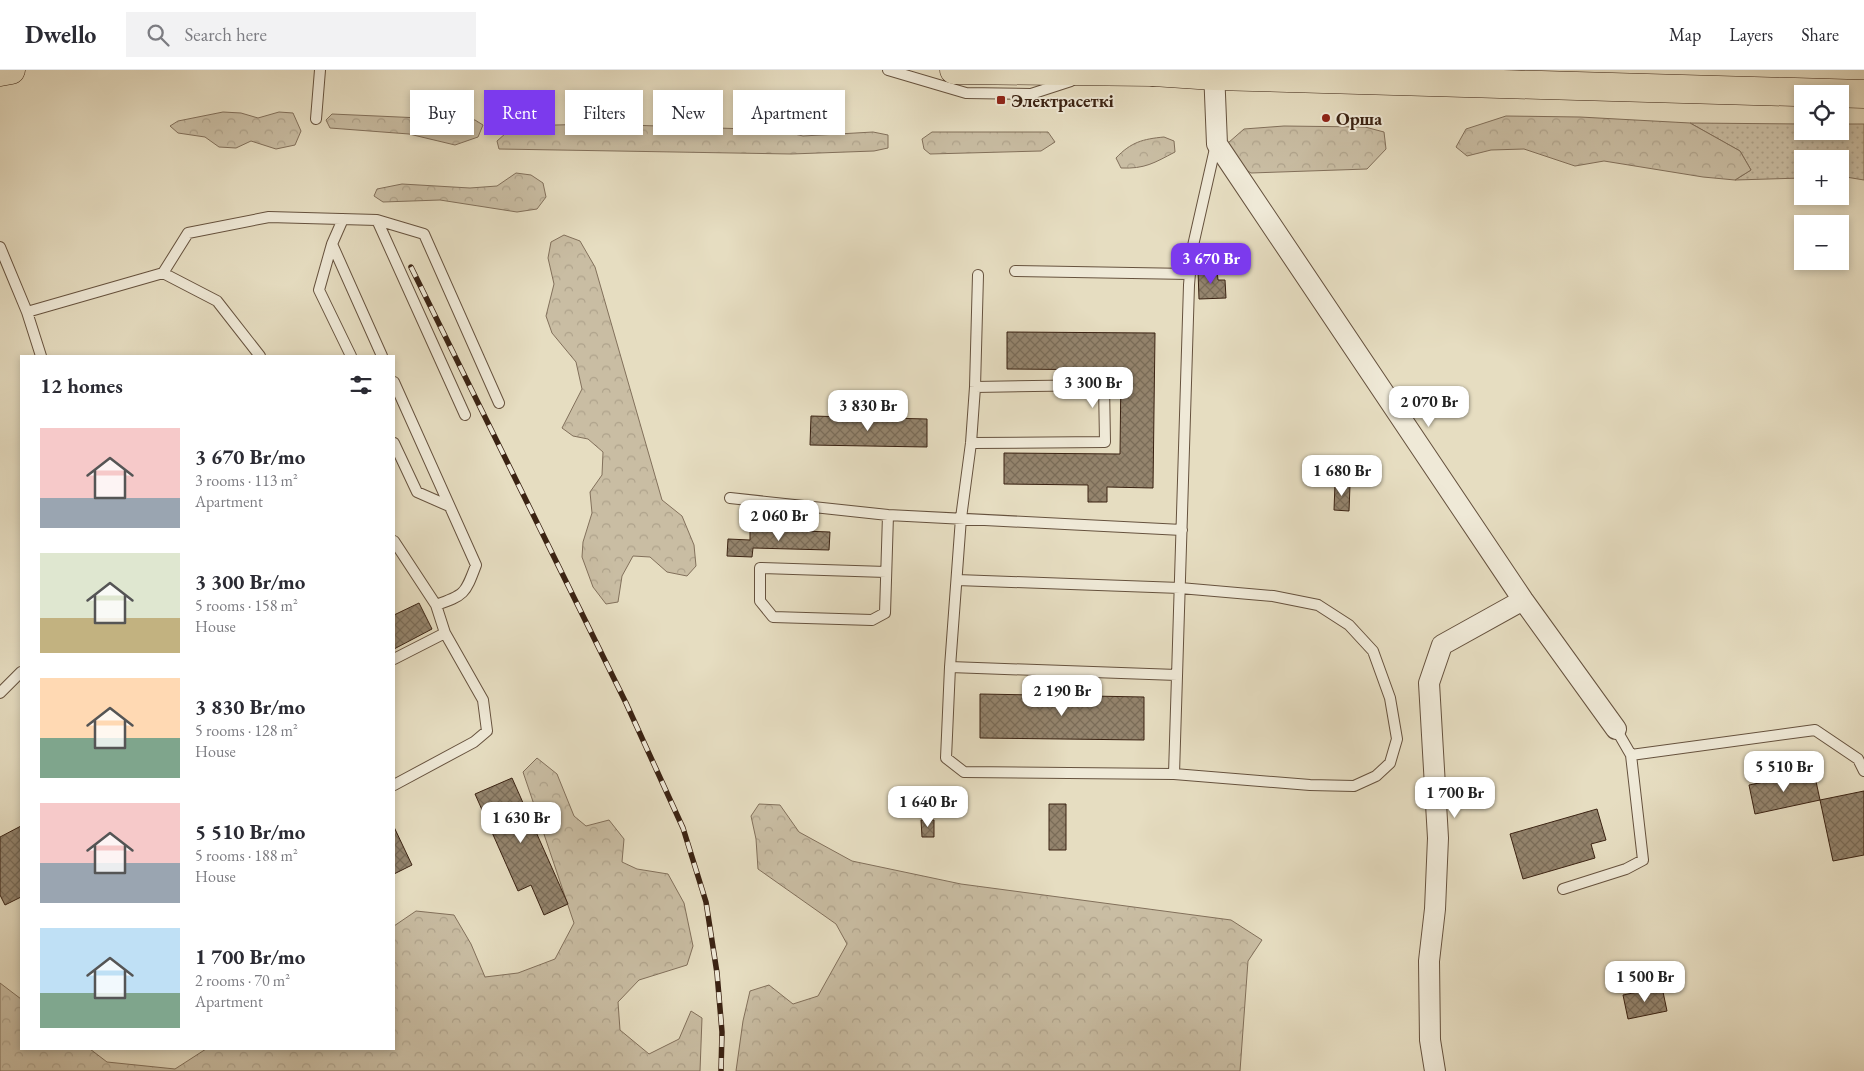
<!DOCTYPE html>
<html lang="en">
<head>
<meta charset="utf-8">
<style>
  body { margin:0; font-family:"EB Garamond",serif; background:#f2f2f3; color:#2b2b33; height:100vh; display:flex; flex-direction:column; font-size:19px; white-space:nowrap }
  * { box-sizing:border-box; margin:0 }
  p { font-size:16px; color:#7c7c81 }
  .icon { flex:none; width:28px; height:28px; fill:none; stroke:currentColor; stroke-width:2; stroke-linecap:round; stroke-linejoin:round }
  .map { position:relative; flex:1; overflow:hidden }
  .sheet { position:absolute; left:20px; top:285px; width:375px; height:695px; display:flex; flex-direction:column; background:#fff; border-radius:0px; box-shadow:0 2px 8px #0003 }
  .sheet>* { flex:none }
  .top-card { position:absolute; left:410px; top:20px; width:475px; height:45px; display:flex; gap:10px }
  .fabs { position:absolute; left:1794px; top:15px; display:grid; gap:10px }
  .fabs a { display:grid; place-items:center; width:55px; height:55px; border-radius:0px; background:#fff; box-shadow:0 2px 8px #0003; font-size:25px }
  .price { position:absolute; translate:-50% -42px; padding:0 11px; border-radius:10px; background:#fff; color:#222; font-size:16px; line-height:32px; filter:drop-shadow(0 1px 2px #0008) }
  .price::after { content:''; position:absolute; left:50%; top:30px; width:15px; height:11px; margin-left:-8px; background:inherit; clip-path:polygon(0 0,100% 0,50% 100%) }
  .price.selected { background:#7c3aed; color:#fff }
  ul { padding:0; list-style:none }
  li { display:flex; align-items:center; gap:15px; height:125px; padding:0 20px }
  li span { display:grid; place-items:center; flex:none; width:140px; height:100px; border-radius:0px; color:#555 }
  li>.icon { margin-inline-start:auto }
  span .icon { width:60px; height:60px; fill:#fffc; stroke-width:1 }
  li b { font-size:21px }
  h2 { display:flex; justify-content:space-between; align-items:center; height:60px; padding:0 20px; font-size:21px }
  .chip { padding:0 18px; border-radius:0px; background:#fff; box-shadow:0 2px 8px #0003; font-size:18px; line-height:45px }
  .chip.selected { background:#7c3aed; color:#fff }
  header { display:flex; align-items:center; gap:30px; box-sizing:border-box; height:70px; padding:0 25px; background:#fff; border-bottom:1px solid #e1e1e2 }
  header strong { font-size:24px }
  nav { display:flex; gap:28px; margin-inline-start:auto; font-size:18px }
  .search { width:350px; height:45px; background:#f2f2f3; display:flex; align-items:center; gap:12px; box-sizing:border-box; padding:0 18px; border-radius:0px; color:#7c7c81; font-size:19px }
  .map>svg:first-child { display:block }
  .grass { fill:url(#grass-dots); stroke:#82705b }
  .forest { fill:url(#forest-crowns); stroke:#82705b }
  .building { fill:url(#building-cross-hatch); stroke:#3b2313 }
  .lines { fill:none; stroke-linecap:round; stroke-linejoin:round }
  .lane-casing { stroke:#66523e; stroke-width:12 }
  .street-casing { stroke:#66523e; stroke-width:22 }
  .primary-casing { stroke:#3b2313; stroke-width:29 }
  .highway-casing { stroke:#3b2313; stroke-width:29 }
  .lane { stroke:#efe9d7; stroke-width:10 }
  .street { stroke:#efe9d7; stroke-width:20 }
  .primary { stroke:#e6ddc1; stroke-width:28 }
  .highway { stroke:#e6ddc1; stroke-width:28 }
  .rail-casing { stroke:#3b2313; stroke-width:5.5 }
  .rail { stroke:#efe9d7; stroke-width:4; stroke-dasharray:11; stroke-linecap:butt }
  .poi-dot { fill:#8f2418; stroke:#efe9d7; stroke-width:2 }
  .labels { text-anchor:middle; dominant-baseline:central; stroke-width:4; stroke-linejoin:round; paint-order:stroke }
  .poi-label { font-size:18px; font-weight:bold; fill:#3b2313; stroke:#efe9d7; text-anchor:start }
</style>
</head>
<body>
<header>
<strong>Dwello</strong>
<div class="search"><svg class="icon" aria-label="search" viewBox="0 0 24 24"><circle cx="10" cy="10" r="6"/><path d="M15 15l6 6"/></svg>Search here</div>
<nav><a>Map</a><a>Layers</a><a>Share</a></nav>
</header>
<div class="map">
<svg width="1864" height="1001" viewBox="0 0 1864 1001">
  <defs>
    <pattern id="grass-dots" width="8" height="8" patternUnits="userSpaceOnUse" patternTransform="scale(1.25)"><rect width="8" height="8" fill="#c9bda3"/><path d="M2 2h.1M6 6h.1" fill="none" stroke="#aea28b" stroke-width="1.8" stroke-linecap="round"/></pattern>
    <pattern id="forest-crowns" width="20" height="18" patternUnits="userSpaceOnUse" patternTransform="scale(1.25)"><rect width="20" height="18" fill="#c9bda3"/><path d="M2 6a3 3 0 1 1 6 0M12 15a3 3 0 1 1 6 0" fill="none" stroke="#aea28b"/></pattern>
    <pattern id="building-cross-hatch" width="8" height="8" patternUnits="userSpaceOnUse" patternTransform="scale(1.25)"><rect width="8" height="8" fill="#94846d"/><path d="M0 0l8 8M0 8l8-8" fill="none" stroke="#7a6c58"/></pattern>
  </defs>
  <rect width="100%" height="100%" fill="#e6ddc1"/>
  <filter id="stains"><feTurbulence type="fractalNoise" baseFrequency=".004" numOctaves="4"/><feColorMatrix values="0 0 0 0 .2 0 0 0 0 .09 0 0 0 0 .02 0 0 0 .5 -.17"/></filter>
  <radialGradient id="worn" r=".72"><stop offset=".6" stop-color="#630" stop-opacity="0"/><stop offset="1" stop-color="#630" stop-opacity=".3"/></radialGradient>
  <path class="grass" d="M1690,53L1802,54V61H1840V54H1864V110L1840,106V89H1802V108L1735,110L1751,100L1740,81Z"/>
  <path class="forest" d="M223,42L241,43L258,48L279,42L293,43L301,61L295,75L276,79L251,71L236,78L219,77L205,67L178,63L170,56L178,51Z
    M332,44L421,48L436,44L475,50L483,55L478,67L455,75L409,64L330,58L326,50Z
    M1506,46L1580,47L1690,53L1740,81L1751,100L1735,110L1703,107L1604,91L1575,96L1524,79L1491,80L1467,86L1456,77L1466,59Z
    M598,54L777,60L803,66L873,62L888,65V78L874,81L791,84L499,79L497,71L514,56Z
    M1284,56L1365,57L1384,62L1386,79L1367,99L1251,103L1231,90L1228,73L1244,59Z
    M932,62H1048L1055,72L1041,81L930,84L924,79L922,69Z
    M1164,67L1174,71L1175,82C1154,93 1145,99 1121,98L1116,88C1131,72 1143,69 1164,67Z
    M516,103L531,105L543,113L546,127L537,139L517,142L440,130L383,132L374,126L377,119L402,114L470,118L497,116Z
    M564,165L580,171L595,197L662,430L682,446L694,475L696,496L687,506L667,502L650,487L633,486L622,506L618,532L606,534L593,517L582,487L583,472L592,443L590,422L602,405L603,382L588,369L573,366L562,358L582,319L576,292L552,263L546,246L554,214L548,188L551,172Z
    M537,688L557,704L574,746L586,756L609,750L624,769L622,792L637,799L668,804L684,833L693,876L687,895L639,910L618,932L620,960L649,984L679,969L691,941L702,948L700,1001H0V913L21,929V979H90L107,992L175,999L206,979H394V856L416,841L454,845L471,874L485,907L518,903L555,889L574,853L523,702Z
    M759,734L780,735L799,762L852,791L961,814L1231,850L1262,870L1248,891L1240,1001H736L743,951L750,921L769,915L793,934L818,926L847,874L836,854L758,799L756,769L751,746Z"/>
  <path class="building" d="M1217,200L1218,210H1225L1226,228L1199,229L1198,201Z
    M1007,262L1155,263L1153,418L1107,417V432H1088V415L1004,414V383L1120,384L1121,300L1007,299Z
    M811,346L927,349V377L810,375Z
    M1335,414L1350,415L1349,441L1334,440Z
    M750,459L830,462L829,480L753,478L752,487L727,486L728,469L750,470Z
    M419,533L432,559L394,579V545Z
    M980,624L1144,627V670L980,668Z
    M1814,702L1820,730L1755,744L1749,715Z
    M512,708L568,834L544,845L531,815L518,821L475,724Z
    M1864,721V785L1833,791L1820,730Z
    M1049,734H1066V780H1049Z
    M1597,739L1606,770L1591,774L1595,788L1523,809L1510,764Z
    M921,750H934V767H922Z
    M21,756V827L5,835L0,825V767Z
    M394,757L412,795L394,804Z
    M1662,917L1667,941L1628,949L1623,925Z"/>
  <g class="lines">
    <g class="lane-casing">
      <path id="lane" d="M888,0L966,23L1031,24L1071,11
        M316,49L320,0
        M343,149L332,174L382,286
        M377,150L424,164L499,333
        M332,174L319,220L351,286
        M0,177L27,242L41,286
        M1015,201L1190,204
        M163,203L188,163L269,147L377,150L465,345
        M978,205L975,317L971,373L961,448L950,597L946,688L964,702L1174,704L1189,215L1192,180L1216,74
        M27,242L163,203L217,231L260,286
        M394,312L476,495C465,524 465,525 436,535
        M394,373L417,422L449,436
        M971,373L1105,372L1104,315L975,317
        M730,428L888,445L1182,460
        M394,471L436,535L445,563L394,589
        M886,502L760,498V531L773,547L872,550L885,543L888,445
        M957,510L1180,518L1273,526L1318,535L1349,555L1373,581L1390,628L1397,669L1390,693L1376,706L1354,716L1310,715L1174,704
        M950,597L1177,605
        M0,623L21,602
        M1616,659L1631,685L1815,660L1858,689L1864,701
        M394,715L474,672L487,661L483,630L445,563
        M1563,819L1626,799L1643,790L1631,685"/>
    </g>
    <g class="street-casing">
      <path id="street" d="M1214,0L1217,74L1523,530L1616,659
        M1435,1001L1430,970L1429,891L1435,839L1438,768L1429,613L1442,575L1523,530"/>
    </g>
    <g class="primary-casing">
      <path id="primary" d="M1153,2L1214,6L1864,24"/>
    </g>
    <g class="highway-casing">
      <path id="highway" d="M954,0L1153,2
        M0,2L11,0"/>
    </g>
    <use href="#lane" class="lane"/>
    <use href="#street" class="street"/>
    <use href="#primary" class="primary"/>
    <use href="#highway" class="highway"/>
    <g class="rail-casing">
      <path id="rail" d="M411,197L626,633L683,758L706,832L717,903L722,962L721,1001"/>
    </g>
    <use href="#rail" class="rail"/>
  </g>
  <g class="poi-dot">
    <rect x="996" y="25" width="10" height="10" rx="2.5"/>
    <circle cx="1326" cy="48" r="5"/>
  </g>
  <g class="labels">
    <g class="poi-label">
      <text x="1011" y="30">Электрасеткі</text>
      <text x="1336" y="48">Орша</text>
    </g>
  </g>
  <rect width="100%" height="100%" filter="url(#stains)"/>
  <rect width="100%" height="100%" fill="url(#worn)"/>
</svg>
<div class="fabs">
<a><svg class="icon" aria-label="locate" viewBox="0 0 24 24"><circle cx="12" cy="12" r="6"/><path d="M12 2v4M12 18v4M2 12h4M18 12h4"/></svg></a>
<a>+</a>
<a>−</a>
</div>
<b class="price selected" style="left:1211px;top:215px">3 670 Br</b>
<b class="price" style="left:1093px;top:339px">3 300 Br</b>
<b class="price" style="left:1429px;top:358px">2 070 Br</b>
<b class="price" style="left:868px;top:362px">3 830 Br</b>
<b class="price" style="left:1342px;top:427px">1 680 Br</b>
<b class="price" style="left:779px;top:472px">2 060 Br</b>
<b class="price" style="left:1062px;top:647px">2 190 Br</b>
<b class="price" style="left:1784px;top:723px">5 510 Br</b>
<b class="price" style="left:1455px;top:749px">1 700 Br</b>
<b class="price" style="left:928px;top:758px">1 640 Br</b>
<b class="price" style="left:521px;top:774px">1 630 Br</b>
<b class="price" style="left:1645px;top:933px">1 500 Br</b>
<div class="top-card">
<a class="chip">Buy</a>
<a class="chip selected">Rent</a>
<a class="chip">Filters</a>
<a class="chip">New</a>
<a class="chip">Apartment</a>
</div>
<section class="sheet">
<h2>12 homes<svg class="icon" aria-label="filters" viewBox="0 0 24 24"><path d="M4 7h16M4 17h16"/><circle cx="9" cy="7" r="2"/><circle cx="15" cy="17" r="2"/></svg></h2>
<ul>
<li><span style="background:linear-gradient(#f6c9c9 70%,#9aa5b1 0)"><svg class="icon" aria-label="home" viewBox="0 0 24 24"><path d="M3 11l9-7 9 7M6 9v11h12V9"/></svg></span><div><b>3 670 Br/mo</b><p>3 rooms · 113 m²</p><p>Apartment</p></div></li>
<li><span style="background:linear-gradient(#dfe7d0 65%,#c2b280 0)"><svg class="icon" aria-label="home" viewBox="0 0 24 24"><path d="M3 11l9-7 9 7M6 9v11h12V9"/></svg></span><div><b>3 300 Br/mo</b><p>5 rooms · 158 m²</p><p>House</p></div></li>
<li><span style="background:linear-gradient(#ffd9b3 60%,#7fa58c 0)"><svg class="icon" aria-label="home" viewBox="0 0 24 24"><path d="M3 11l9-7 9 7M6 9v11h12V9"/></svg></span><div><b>3 830 Br/mo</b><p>5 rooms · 128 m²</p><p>House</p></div></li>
<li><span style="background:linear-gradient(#f6c9c9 60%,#9aa5b1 0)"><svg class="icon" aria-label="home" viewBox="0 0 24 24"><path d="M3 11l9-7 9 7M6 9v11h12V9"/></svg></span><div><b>5 510 Br/mo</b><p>5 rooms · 188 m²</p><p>House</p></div></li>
<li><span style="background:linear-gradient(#bfe0f5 65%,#7fa58c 0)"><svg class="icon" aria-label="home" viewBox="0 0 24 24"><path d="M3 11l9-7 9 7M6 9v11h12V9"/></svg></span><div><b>1 700 Br/mo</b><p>2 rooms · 70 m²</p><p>Apartment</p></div></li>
</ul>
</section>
</div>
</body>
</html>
